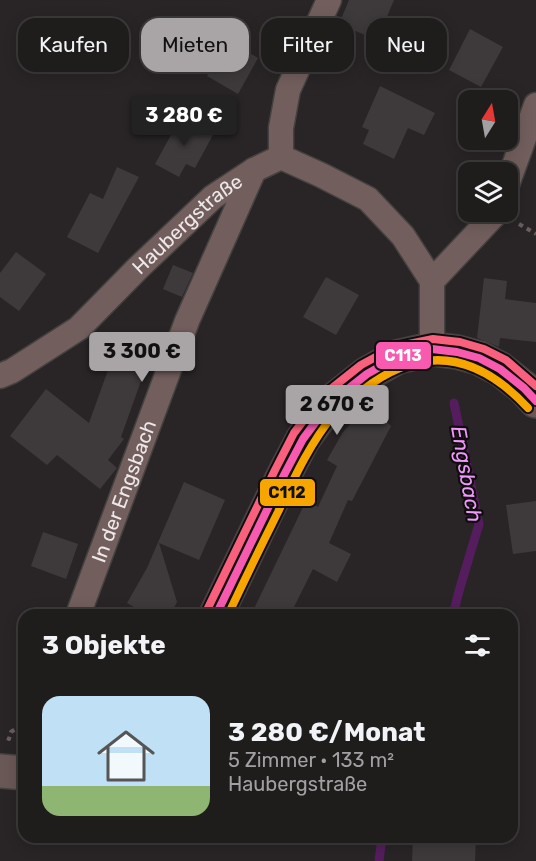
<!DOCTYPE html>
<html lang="de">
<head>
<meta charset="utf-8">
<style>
  body { margin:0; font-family:Rubik,sans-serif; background:#2c2929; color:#f1f3f6; height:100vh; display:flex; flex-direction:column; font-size:22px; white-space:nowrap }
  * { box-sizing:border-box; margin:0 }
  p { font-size:20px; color:#a1a1a3 }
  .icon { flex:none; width:33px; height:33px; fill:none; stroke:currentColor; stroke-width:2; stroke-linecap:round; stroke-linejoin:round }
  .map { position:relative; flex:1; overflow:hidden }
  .side { position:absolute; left:18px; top:609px; width:500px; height:234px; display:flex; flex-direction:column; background:#1f1c1c; border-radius:18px; box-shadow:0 3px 15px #0003,0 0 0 2px #3c3a3b }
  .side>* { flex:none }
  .hud { position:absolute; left:18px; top:18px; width:501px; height:54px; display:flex; gap:12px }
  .needle { width:39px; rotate:11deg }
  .buttons { position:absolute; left:458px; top:90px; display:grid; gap:12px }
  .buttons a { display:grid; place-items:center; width:60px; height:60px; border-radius:12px; background:#1f1c1c; box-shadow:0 3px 15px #0003,0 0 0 2px #3c3a3b; font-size:30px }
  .price { position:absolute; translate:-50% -51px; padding:0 14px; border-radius:6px; background:#a9a4a5; color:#111; font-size:20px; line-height:39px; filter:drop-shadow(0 2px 3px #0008) }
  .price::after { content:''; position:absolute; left:50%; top:36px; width:18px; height:14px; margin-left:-9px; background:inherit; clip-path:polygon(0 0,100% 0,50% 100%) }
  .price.active { background:#222; color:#fff }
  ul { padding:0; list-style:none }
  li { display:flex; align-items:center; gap:18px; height:150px; padding:0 24px }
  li+li { border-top:2px solid #3c3a3b }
  li span { display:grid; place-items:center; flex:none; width:168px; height:120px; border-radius:18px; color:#555 }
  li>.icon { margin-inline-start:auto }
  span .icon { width:72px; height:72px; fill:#fffc; stroke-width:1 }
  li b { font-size:26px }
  h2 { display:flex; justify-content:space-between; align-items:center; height:72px; padding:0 24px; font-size:26px }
  .tag { padding:0 21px; border-radius:18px; background:#1f1c1c; box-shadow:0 3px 15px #0003,0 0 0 2px #3c3a3b; font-size:21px; line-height:54px }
  .tag.active { background:#a9a4a5; color:#111 }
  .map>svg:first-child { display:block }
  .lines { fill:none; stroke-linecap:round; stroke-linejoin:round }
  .stream { stroke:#551d5e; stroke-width:9 }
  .building { fill:#3e3a3c }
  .minor-casing { stroke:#444141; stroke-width:27 }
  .secondary-casing { stroke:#444141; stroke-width:36 }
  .path { stroke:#6a5d5d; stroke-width:4; stroke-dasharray:4.5 4.5; stroke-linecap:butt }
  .minor { stroke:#725f5d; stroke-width:24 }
  .secondary { stroke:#6a5856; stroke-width:33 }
  .bus-1-casing { stroke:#110d0e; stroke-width:12 }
  .bus-2-casing { stroke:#110d0e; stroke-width:12 }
  .bus-3-casing { stroke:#110d0e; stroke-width:12 }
  .bus-1 { stroke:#f75aaf; stroke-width:8 }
  .bus-2 { stroke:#f7a600; stroke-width:8 }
  .bus-3 { stroke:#f8607d; stroke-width:8 }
  .labels { text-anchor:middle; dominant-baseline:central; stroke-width:4.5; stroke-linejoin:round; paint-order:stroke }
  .street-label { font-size:20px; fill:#eee8e9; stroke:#110d0e }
  .water-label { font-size:21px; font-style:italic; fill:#ed9afb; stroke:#110d0e }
  .line-badge { stroke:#110d0e; stroke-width:2 }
  .badge-label { font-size:16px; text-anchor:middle; font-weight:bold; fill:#fff }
  .pale-badge-label { font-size:16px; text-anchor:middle; font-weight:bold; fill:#111 }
</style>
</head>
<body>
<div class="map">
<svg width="536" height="861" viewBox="0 0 536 861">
  <rect width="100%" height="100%" fill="#292526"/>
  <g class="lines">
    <path class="stream" d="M453,615L459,591L479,524L454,403
      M379,861L382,837"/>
  </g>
  <path class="building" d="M349,0H394L377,40L339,24Z
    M470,29L503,47L481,87L449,70Z
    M227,40L258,58L238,94L207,76Z
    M380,86L435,113L424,135L408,128L394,159L363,144L369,130L362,127Z
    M182,115L214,133L195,168L186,164L179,177L155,164Z
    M117,167L139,177L98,253L67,237L90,193L103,199Z
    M16,252L46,274L19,311L0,297V273Z
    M173,265L193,273L182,297L163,289Z
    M326,277L359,295L336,335L303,317Z
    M484,278L507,281L505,299L536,303V342L500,338L499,347L477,338Z
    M113,356L146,367L121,437L124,439L108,460L117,468L100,489L57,455L47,465L10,436L46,389L89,423Z
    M369,404L391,426L352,501L348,500L329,543L351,554L337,582L313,569L290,615H251L306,501L318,507L337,466L327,460L343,432Z
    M184,482L225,500L199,560L159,543L177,602L170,615H148L127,603L147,568Z
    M536,501V551L513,554L506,505Z
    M43,532L78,544L66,579L31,566Z
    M413,837H476L475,861H412Z"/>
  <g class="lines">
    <g class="minor-casing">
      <g id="minor">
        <path d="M281,157V128L288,90L329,0"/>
        <path d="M507,185L536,105"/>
        <path d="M432,281L497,212"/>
        <path id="s1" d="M0,376L12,371L79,328L138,268L213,197L254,170L281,157L321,175L368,199L403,236L432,281V349"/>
        <path id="s2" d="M78,615L187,321L254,170"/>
      </g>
    </g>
    <g class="secondary-casing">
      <path id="secondary" d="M216,615L284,475L303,439L329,404L367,374L397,357L432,349L457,352L479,358L500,369L524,388L536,401
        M0,771L24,773"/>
    </g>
    <path class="path" d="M519,224L536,234
      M7,738L9,739L11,732L24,723"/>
    <use href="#minor" class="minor"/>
    <use href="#secondary" class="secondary"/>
    <g class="bus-1-casing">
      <path id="bus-1" d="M216,615L284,475L303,439L329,404L367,374L397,357L432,349L457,352L479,358L500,369L524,388L536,401"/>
    </g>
    <g class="bus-2-casing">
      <path id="bus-2" d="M228,615C244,581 261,546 278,512C294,478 310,443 335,413C342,405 354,398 363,390C423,343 478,354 528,408"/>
    </g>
    <g class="bus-3-casing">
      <path id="bus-3" d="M207,610L275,470L294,433L322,396L361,365L394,347L433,339L460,342L484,349L506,360L536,386"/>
    </g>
    <use href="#bus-1" class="bus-1"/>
    <use href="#bus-2" class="bus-2"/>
    <use href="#bus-3" class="bus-3"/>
  </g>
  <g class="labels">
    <g class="street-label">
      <text stroke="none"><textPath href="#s1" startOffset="243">Haubergstraße</textPath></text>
      <text stroke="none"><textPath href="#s2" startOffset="132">In der Engsbach</textPath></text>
    </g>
    <g class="water-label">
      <text transform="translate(467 474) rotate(80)">Engsbach</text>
    </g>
  </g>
  <g class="line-badge">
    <rect x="375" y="341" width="57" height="29" rx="6" fill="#f75aaf"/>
    <rect x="259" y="478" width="57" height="29" rx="6" fill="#f7a600"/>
  </g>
  <g class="badge-label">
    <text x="403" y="361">C113</text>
  </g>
  <g class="pale-badge-label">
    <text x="287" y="498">C112</text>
  </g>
</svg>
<div class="buttons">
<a><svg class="needle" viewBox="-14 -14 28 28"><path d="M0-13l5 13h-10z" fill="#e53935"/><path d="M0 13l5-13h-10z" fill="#a1a1a3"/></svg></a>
<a><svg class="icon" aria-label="layers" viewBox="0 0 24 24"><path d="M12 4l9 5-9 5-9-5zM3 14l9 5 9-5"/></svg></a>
</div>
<b class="price active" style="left:184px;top:147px">3 280 €</b>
<b class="price" style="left:142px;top:383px">3 300 €</b>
<b class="price" style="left:337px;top:436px">2 670 €</b>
<div class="hud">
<a class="tag">Kaufen</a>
<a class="tag active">Mieten</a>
<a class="tag">Filter</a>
<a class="tag">Neu</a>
</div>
<section class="side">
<h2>3 Objekte<svg class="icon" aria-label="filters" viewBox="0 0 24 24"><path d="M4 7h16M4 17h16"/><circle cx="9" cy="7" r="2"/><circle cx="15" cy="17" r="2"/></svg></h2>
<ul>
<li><span style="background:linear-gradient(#bfe0f5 75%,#8fb573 0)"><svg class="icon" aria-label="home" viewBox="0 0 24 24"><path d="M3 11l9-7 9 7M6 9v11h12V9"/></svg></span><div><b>3 280 €/Monat</b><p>5 Zimmer · 133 m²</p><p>Haubergstraße</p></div></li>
</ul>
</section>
</div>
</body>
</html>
